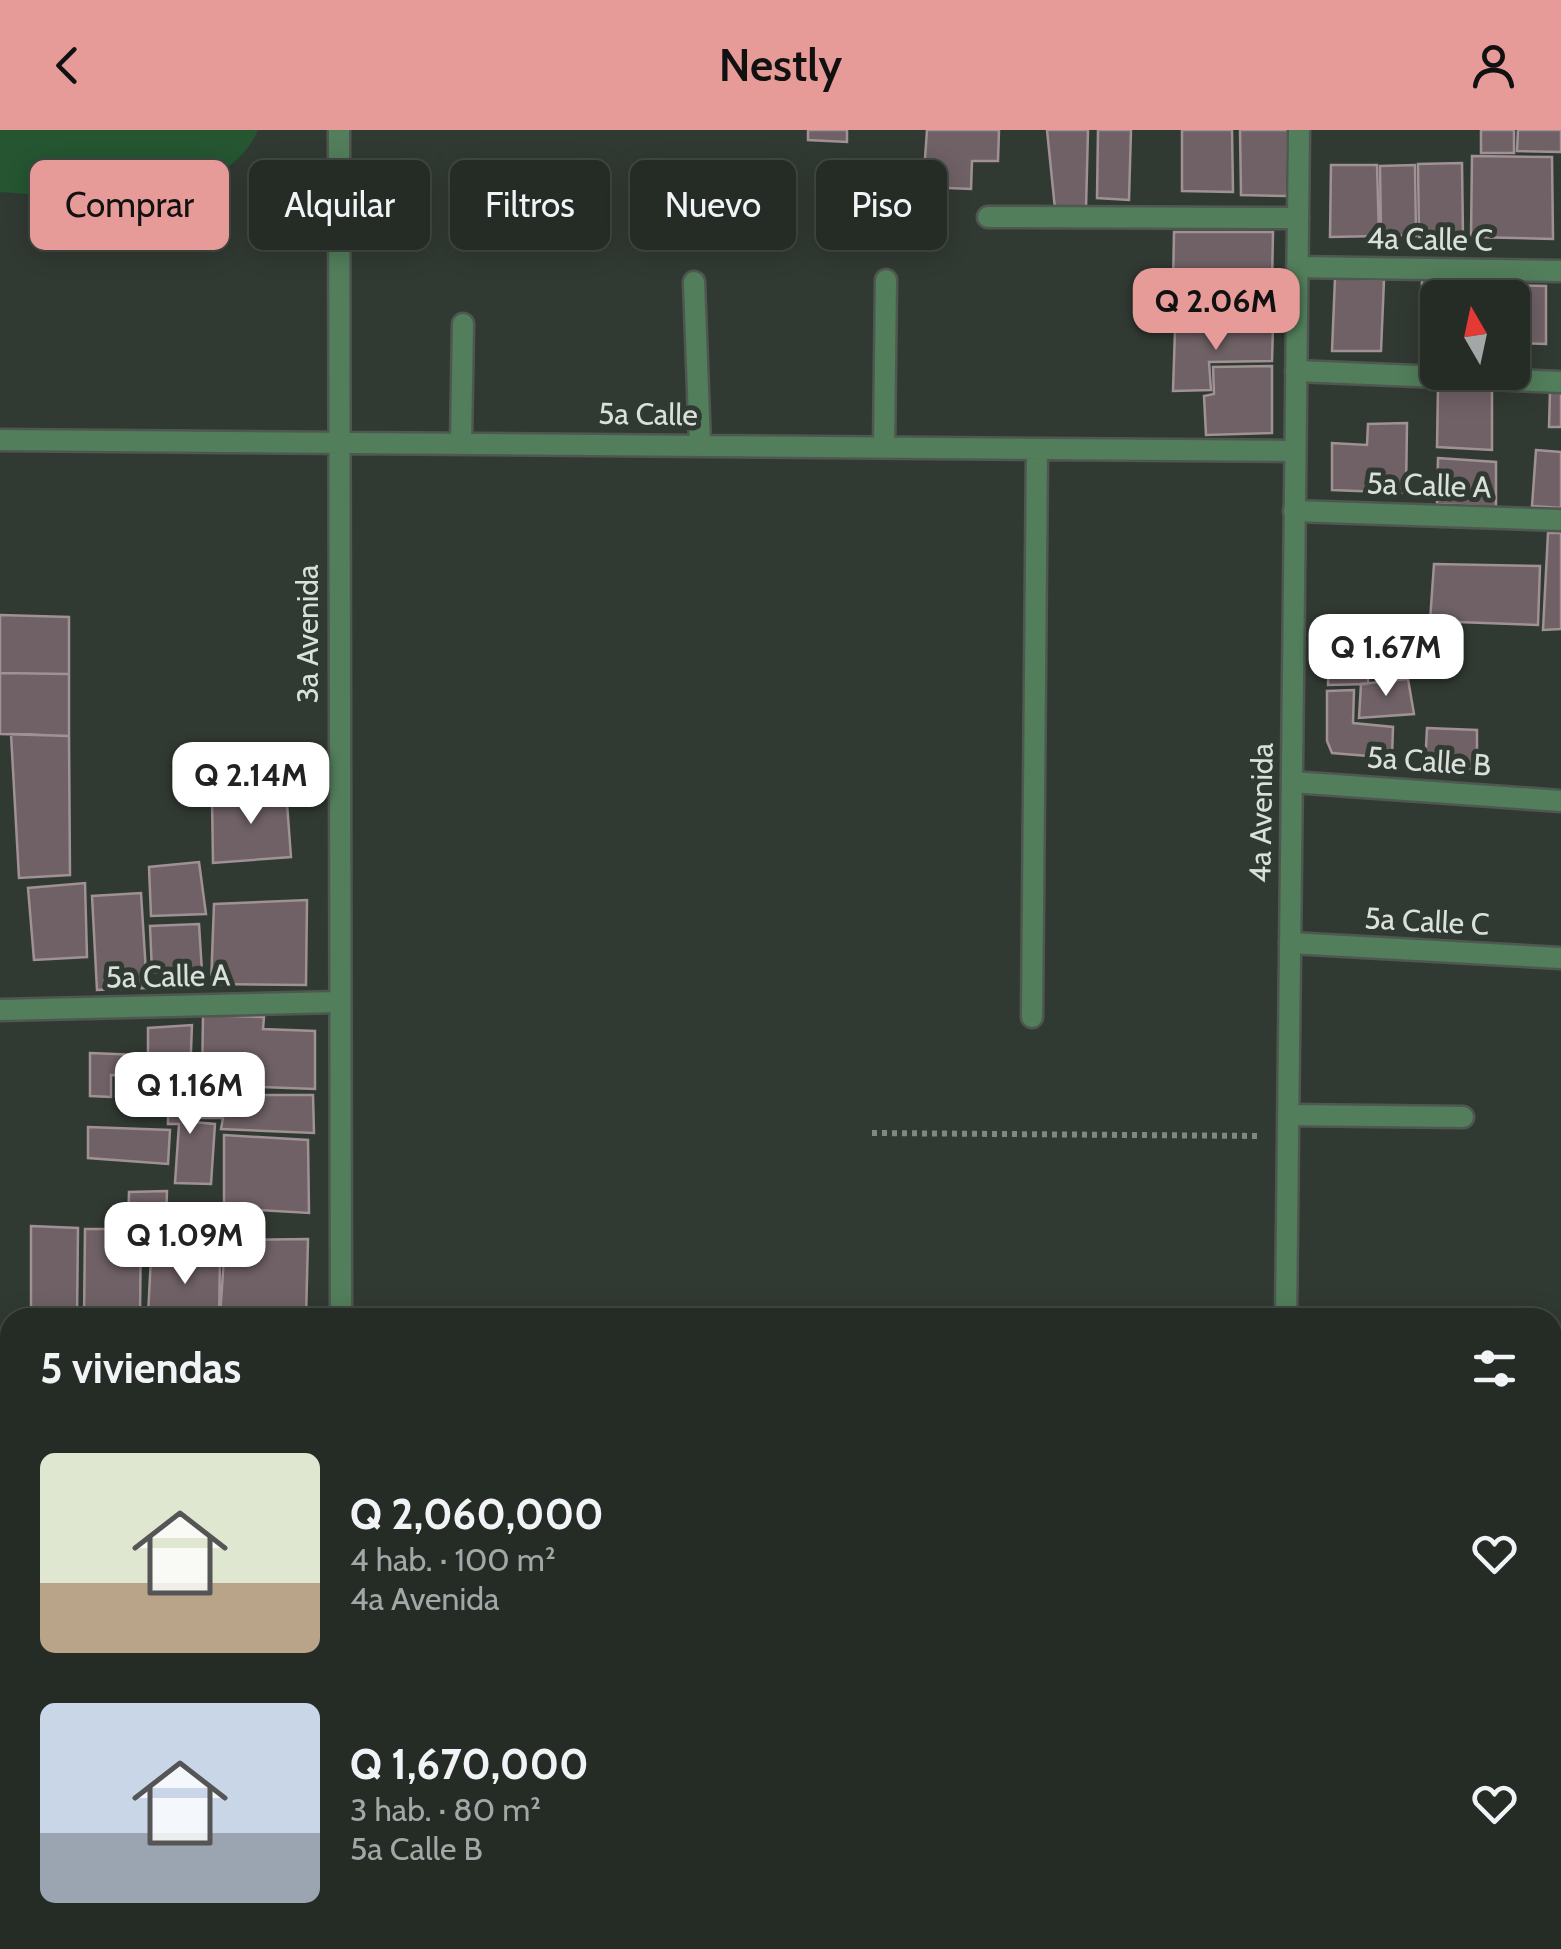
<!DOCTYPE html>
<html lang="es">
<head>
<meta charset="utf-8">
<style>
  body { margin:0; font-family:Cabin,sans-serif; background:#2d342e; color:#f1f3f6; height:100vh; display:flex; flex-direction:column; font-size:38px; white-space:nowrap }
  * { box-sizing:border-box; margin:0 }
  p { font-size:32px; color:#a3a7a7 }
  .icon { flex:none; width:55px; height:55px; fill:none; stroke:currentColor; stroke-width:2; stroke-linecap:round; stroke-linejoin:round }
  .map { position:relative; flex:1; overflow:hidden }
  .side { position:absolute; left:0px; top:1178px; width:1562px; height:642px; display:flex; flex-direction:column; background:#252c26; border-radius:30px 30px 0 0; box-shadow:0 5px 25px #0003,0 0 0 2px #424843 }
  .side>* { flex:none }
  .hud { position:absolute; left:30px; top:30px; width:1000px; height:90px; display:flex; gap:20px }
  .needle { width:65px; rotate:351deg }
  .buttons { position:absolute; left:1420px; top:150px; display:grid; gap:20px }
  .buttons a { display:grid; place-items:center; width:110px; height:110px; border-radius:15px; background:#252c26; box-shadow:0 5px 25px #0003,0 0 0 2px #424843; font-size:50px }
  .price { position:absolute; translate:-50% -85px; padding:0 22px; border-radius:20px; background:#fff; color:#222; font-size:32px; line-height:65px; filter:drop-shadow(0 2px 5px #0008) }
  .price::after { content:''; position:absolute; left:50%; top:60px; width:30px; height:22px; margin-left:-15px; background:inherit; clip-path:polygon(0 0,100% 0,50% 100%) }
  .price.active { background:#e69b98; color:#111 }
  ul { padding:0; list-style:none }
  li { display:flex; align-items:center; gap:30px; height:250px; padding:0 40px }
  li span { display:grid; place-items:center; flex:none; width:280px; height:200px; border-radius:15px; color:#555 }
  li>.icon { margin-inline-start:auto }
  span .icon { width:120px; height:120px; fill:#fffc; stroke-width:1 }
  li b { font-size:42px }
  h2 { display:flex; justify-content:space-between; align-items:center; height:120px; padding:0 40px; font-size:42px }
  .pill { padding:0 35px; border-radius:15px; background:#252c26; box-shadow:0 5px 25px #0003,0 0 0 2px #424843; font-size:35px; line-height:90px }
  .pill.active { background:#e69b98; color:#111 }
  header { display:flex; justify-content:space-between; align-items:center; height:130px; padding:0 40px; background:#e69b98; color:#111; font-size:45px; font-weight:600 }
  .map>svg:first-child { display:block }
  .green { fill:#255531 }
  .building { fill:#6f6165; stroke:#a09195; stroke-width:2.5 }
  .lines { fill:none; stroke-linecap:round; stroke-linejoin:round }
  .service-casing { stroke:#4f5850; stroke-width:22 }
  .minor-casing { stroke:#4f5850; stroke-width:25 }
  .tertiary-casing { stroke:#4f5850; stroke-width:25 }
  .path { stroke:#808881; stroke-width:6; stroke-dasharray:5 5; stroke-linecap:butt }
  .service { stroke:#527e5b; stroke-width:18 }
  .minor { stroke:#527e5b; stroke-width:20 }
  .tertiary { stroke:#527e5b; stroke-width:20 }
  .labels { text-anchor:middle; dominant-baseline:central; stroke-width:10; stroke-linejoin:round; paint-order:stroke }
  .street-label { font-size:30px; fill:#dae0db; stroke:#313a32 }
</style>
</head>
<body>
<header><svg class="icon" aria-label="back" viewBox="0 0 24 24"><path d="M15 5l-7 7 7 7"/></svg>Nestly<svg class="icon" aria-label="person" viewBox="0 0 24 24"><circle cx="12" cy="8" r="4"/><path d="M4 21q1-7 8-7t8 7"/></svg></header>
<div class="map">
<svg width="1561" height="1819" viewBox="0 0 1561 1819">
  <rect width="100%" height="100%" fill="#313a32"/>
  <path class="green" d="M0,0H258C220,86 77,68 0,62Z"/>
  <path class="building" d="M808,0H847V12L808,10Z
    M927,0H999L998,31H972L971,59L923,57Z
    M1047,0H1088L1086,79H1055Z
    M1098,0H1131L1129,70L1097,68Z
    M1182,0H1232L1233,62L1182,61Z
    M1240,0H1288L1287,66L1241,65Z
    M1481,0H1514V23H1481Z
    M1518,0H1561V22L1517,21Z
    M1472,26L1552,27L1553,109L1471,107Z
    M1462,33L1463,107H1419L1418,34Z
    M1331,35H1377L1379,106L1330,107Z
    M1415,35L1416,106L1381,105L1380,36Z
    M1174,102H1273L1272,153L1173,155Z
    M1335,148L1384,150L1381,221H1332Z
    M1422,149L1464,151V168H1438V215L1421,214Z
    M1272,155V195L1174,197V156Z
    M1491,155L1546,156V214L1512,213V168H1491Z
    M1273,197L1272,231L1209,232L1211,260L1173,261L1175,200Z
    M1272,236V303L1206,305L1204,266L1214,264L1213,237Z
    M1438,257H1492V320L1437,317Z
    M1550,261H1561V297H1549Z
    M1407,293L1406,363L1332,360V313L1367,315L1368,294Z
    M1536,320L1561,322V378L1532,376Z
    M1438,328L1496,332V377L1437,374Z
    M1548,403H1561V499L1543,500Z
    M1434,434L1540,436L1538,495L1430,491Z
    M0,485L69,487V544L0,543Z
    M1329,500H1369L1368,554L1328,555Z
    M0,543L69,544V606L0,604Z
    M1408,549L1414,584L1359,588L1361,554Z
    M1354,560L1353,593L1393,597L1392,628L1332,623L1327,611V561Z
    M1427,598L1477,600V639L1425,636Z
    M11,604L69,606L70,745L19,748Z
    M286,660L291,727L213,733L212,668Z
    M199,732L206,784L151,786L149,737Z
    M85,753L87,827L34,830L28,758Z
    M141,763L147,858L97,860L92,766Z
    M307,770L306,855L211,854L214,774Z
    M199,794L202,842H152L150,796Z
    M203,885L264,887L263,899L315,901V959L202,955Z
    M192,895L190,946L148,943V898Z
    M90,923L139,925L136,946L111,945V967L90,966Z
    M168,951L193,953L194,992L215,994L211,1054L175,1053L179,994H168Z
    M202,965H313L314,1003L221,999L223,988H201Z
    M88,997L170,1000L168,1034L88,1028Z
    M224,1005L308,1010L309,1083L224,1078Z
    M167,1061L166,1091L141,1090L140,1188H84L85,1099H128L129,1062Z
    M31,1096L78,1098L77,1188H31Z
    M308,1109L306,1188H220L225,1110Z
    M151,1127L220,1129L219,1188L148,1185Z"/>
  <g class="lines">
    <g class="service-casing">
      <path id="service" d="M1552,1725L1561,1727
        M1542,1810L1561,1814"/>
    </g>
    <g class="minor-casing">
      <path id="minor" d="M339,0L341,1188
        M988,87L1298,88
        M1297,137L1561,141
        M694,152L700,315
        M1296,241L1561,252
        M0,310L1295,321
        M461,312L463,194
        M884,317L886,150
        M1294,381L1561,390
        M1292,652L1561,671
        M1290,813L1561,828
        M0,880L337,872
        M1032,887L1037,319
        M1289,985L1463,987
        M1552,1660H1561
        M940,1814V1819
        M329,1819V1810"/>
    </g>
    <g class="tertiary-casing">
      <path id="tertiary" d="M1286,1188L1299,0
        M0,1248L10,1247
        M1280,1819V1810"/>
    </g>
    <path class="path" d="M872,1003L1261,1006"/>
    <use href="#service" class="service"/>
    <use href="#minor" class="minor"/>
    <use href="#tertiary" class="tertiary"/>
  </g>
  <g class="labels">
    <g class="street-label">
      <text transform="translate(1430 109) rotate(1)">4a Calle C</text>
      <text transform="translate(648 284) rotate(1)">5a Calle</text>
      <text transform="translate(1429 355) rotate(2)">5a Calle A</text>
      <text transform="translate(307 504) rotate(-90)">3a Avenida</text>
      <text transform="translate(1429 631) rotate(4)">5a Calle B</text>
      <text transform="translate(1261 683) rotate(-89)">4a Avenida</text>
      <text transform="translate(1427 791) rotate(3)">5a Calle C</text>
      <text transform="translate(168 846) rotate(-1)">5a Calle A</text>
    </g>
  </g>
</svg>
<div class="buttons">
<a><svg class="needle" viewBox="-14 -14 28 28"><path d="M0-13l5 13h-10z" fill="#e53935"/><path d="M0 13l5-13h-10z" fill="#a3a7a7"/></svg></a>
</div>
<b class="price active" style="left:1216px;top:223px">Q 2.06M</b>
<b class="price" style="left:1386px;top:569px">Q 1.67M</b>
<b class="price" style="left:251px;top:697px">Q 2.14M</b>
<b class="price" style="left:190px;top:1007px">Q 1.16M</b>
<b class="price" style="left:185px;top:1157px">Q 1.09M</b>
<div class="hud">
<a class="pill active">Comprar</a>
<a class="pill">Alquilar</a>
<a class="pill">Filtros</a>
<a class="pill">Nuevo</a>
<a class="pill">Piso</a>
</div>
<section class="side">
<h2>5 viviendas<svg class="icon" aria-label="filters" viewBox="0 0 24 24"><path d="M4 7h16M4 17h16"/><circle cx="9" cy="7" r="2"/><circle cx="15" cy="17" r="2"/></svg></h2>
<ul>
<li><span style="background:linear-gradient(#dfe7d0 65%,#b9a48a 0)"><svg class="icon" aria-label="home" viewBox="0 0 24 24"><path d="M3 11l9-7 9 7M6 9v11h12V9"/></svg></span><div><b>Q 2,060,000</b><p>4 hab. · 100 m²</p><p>4a Avenida</p></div><svg class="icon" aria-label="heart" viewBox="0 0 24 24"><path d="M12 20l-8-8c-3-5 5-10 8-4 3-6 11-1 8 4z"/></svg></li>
<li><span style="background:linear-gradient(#c9d6e8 65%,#9aa5b1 0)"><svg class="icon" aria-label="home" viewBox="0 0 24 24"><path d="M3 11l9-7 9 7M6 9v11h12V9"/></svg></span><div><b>Q 1,670,000</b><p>3 hab. · 80 m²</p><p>5a Calle B</p></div><svg class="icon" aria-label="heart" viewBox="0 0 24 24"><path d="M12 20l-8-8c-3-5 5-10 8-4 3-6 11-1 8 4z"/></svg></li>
</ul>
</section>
</div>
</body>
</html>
